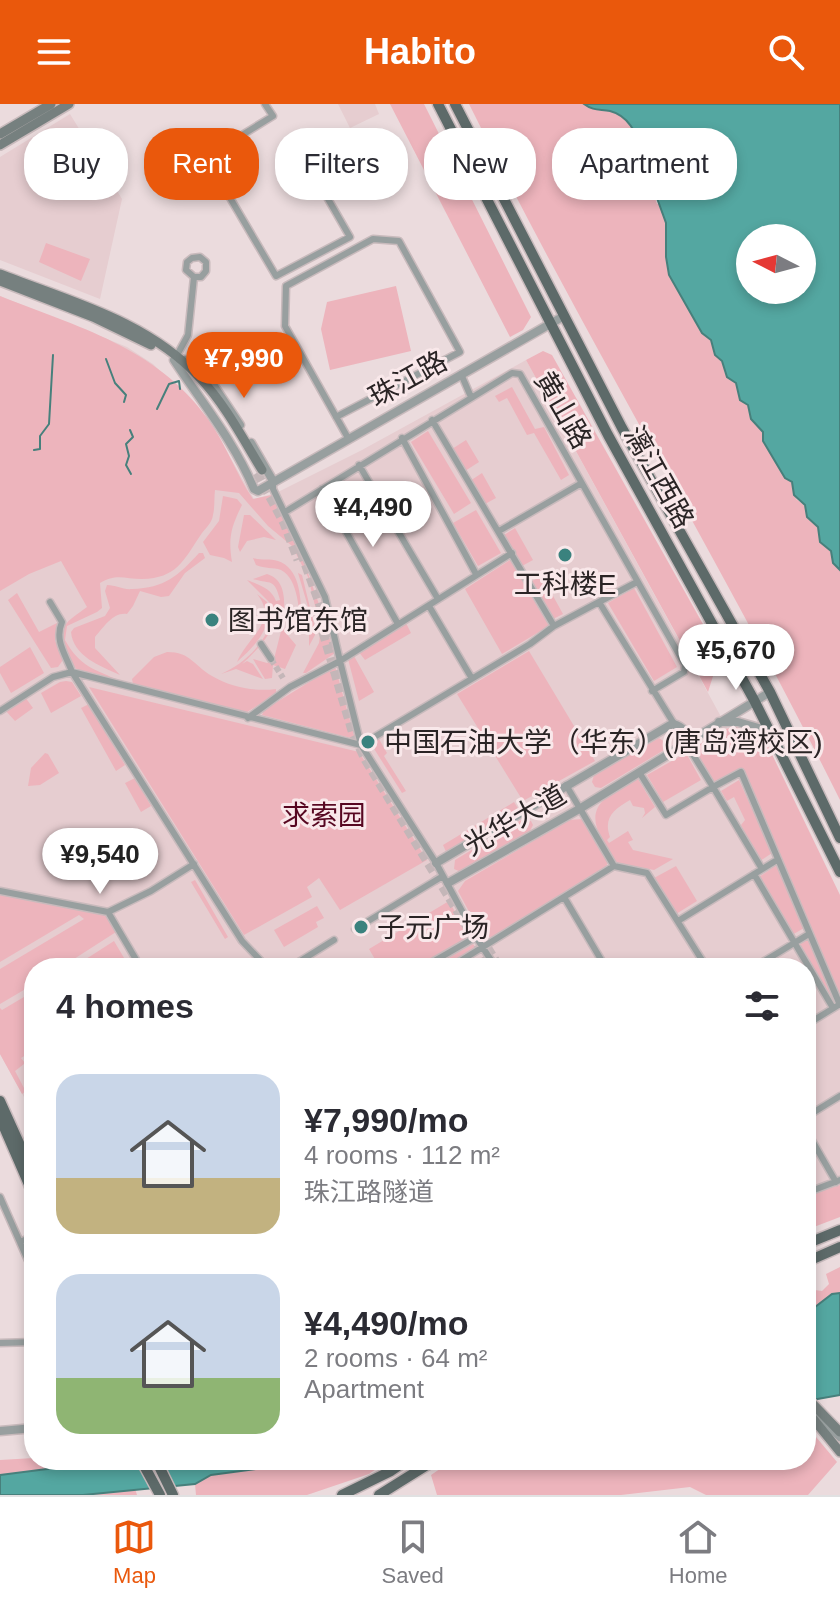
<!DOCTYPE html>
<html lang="en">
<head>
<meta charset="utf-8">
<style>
  body { margin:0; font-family:Helvetica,"Noto Sans SC",sans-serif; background:#f7f7f7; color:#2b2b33; height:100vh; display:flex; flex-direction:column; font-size:30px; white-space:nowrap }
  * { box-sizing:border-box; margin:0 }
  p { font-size:26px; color:#7c7c81 }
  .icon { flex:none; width:44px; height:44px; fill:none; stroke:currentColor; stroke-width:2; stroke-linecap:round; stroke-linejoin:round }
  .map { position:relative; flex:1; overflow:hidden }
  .details { position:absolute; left:24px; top:854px; width:792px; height:512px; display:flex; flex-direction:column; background:#fff; border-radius:32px; box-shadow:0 4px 12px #0003 }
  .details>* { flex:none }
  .banner { position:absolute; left:24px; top:24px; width:792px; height:72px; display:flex; gap:16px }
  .needle { width:52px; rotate:276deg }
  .fabs { position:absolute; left:736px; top:120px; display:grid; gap:16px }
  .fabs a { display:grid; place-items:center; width:80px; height:80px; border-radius:50%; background:#fff; box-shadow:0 4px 12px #0003; font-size:40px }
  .price { position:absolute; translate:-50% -68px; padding:0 18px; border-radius:28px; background:#fff; color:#222; font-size:26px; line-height:52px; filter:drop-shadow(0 2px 4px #0008) }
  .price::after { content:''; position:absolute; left:50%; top:48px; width:24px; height:18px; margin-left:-12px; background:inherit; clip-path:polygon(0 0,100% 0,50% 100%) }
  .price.current { background:#ea580c; color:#fff }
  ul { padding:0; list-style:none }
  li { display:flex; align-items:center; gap:24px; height:200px; padding:0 32px }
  li span { display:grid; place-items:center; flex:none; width:224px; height:160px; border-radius:24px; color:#555 }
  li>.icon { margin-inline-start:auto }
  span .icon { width:96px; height:96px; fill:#fffc; stroke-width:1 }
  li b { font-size:34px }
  h2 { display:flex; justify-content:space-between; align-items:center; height:96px; padding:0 32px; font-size:34px }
  .tag { padding:0 28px; border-radius:32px; background:#fff; box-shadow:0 4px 12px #0003; font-size:28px; line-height:72px }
  .tag.current { background:#ea580c; color:#fff }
  header { display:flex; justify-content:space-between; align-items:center; height:104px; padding:0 32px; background:#ea580c; color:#fff; font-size:36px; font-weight:600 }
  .dock { display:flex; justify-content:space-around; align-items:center; height:112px; border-top:2px solid #e1e1e2; background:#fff; font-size:22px; color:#7c7c81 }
  .dock a { display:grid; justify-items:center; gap:4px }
  .dock .current { color:#ea580c }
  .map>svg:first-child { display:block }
  .built { fill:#e6cdd0 }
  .green { fill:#edb4bc; fill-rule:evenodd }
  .water { fill:#54a7a1; stroke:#47807c; stroke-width:2; fill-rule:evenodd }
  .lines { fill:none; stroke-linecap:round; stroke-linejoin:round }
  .stream { stroke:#47807c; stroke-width:2 }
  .minor-tunnel { stroke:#c4b6b8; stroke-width:6; stroke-dasharray:6 3; stroke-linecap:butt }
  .secondary-tunnel { stroke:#c4b6b8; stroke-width:9; stroke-dasharray:9 4.5; stroke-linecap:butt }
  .minor-casing { stroke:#c8babc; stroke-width:9 }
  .tertiary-casing { stroke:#c8babc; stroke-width:11 }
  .secondary-casing { stroke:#c8babc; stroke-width:12 }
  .primary-casing { stroke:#c8babc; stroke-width:13 }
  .minor { stroke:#989f9f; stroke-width:6 }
  .tertiary { stroke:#989f9f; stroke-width:8 }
  .secondary { stroke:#76807f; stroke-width:9 }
  .primary { stroke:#5d6a69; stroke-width:10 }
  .poi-dot { fill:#3a827e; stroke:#f9e8ea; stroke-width:3 }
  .labels { text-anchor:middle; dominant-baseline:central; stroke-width:6; stroke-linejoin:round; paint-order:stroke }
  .street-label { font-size:28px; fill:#2a2425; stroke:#f9e8ea }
  .poi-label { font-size:28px; fill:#2a2425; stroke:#f9e8ea; text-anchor:start }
  .park-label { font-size:28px; fill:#570721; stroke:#f9e8ea }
</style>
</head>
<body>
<header><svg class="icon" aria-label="menu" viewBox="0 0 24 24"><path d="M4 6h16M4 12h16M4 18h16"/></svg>Habito<svg class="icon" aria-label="search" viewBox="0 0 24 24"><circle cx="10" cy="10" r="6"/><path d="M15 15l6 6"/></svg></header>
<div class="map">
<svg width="840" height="1391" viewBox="0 0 840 1391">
  <rect width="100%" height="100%" fill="#ebdbdd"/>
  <path class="built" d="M338,0H375L379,10L350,24Z
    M70,10L122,95L100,195L0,156V53Z
    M0,192L127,243L153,260L208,315L254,395L276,389L362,346L526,256L743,653L840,872V1085L806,1101V864H34V1011L0,950Z"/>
  <path class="green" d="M390,0H424L531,213L523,226L510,233Z
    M469,0H584C592,6 601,5 610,7C630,12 637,32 644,49L641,51L657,100L661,99C663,107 666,115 666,124C667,140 663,158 671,173C684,199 723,244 725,270L736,279L740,296L748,301L751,315L763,328V337L792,378L796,395C809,403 819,422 821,438L831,447L833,459L840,466V696C723,461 586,236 469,0Z
    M46,139L90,155L81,177L39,158Z
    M396,182L411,247L330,266L321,225L327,198Z
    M0,192C78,223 156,243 208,315C226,340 236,370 253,395L272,391L299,444L325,517L319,518L308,473L292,442L268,422L239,389L215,386C214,393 215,403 213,411C212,420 204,425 200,432C183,457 177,474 142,475C125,475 116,469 100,479L102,504L97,508L67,522L65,536C79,562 95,566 121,577L78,567C73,561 71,556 68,550C55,523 65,519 87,503L61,457L29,470L0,487Z
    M543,247L552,251L713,538L709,567L714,569L708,588L526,256Z
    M512,283L535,325L544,323L569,371L561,376L534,329L527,331L507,294L499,298L495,292Z
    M428,327L471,399L454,410L411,338Z
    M466,336L479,358L465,367L452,345Z
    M482,369L496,394L485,400L470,377Z
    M223,392L237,395L242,401C231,423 228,434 232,458L224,454L210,451L203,438L219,417Z
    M476,406L501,449L478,462L453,419Z
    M244,411H250L276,436L264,433L247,437L240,448L238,443Z
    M515,424L533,456L522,462L504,431Z
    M199,449H203L205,454L185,469L169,492L161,493L140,487L133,502L127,510C113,508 104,523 95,533V544L120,571C100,562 73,552 71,528L74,524L105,512L110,504L105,487L107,481C116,481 123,486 132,485C165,484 178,472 199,449Z
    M253,454C262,457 270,454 278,457C304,466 301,504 301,526C299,509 299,475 281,466C273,463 265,465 256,461Z
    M510,456L549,522L502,550L465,485Z
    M298,469L302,471L315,524V531L309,542V506Z
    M267,470C284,475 285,493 284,508H278C274,529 257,546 242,560L247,557L253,560L263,575L236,565L221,570C247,559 275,531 272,501L247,476C259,481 271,484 276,497L280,496C274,473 271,481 253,475Z
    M542,472L563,510L553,515L532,477Z
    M634,484L677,563L654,577L608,499Z
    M17,489L39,528L57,519L55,537L65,553L58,563L51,564L8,496Z
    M257,490L267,498C273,524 255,542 237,558C248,532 279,517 257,490Z
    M283,519L285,528L296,541L285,565L273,561L272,574L265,575L253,555L267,559L274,555Z
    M406,519L411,529L365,556L358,547Z
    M325,523L335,549L306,569H303L319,539L321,524Z
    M30,543L44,569L11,589L0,569V563Z
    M529,547L595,657L523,697L457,590Z
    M167,548C191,548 193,561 212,572C231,583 254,588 276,585V590L247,608L133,580L132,575L154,553Z
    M354,552L374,588L359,597L348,555Z
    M335,562L355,635L262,611L264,606Z
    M66,577L72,578L81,592L51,609L41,589L60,578Z
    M89,583L359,648L427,756L340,806L319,774L307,783L312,793L244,831Z
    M25,593L33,604L15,617L5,606Z
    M89,600L125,661L116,667L81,604Z
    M734,622C746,626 754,634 766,638L840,791V898L741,668L715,680L694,645L710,632L721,652L729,646L718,628Z
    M659,634L666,639L664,646L601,684L595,683L592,678L594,671Z
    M379,635L387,649L384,652L406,687L402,689L371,640Z
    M45,649L48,650L59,669L40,681L28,682L31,664Z
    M686,649L701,676L663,698L647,671Z
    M135,674L151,702L141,708L125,679Z
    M638,675L655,703L642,714L645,709L644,704L633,702L630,696C614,705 603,714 610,733L607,736L609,739L628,727L633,736L628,738L633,746L673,755L654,766L617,759C584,714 587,698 638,675Z
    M739,676L772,749L760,757L741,721L745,716L734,693L727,697L721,687Z
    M514,698L519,706L447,750L443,741Z
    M523,715L531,717L533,721L530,727L461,768L454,765L455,756Z
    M582,715L608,757L606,764L492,833L482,832L458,787L465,777L569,716Z
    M95,730L105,752L80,758L66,753L69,745Z
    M676,762L697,797L676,810L654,774Z
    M775,762L778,763L804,824L792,831L759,773Z
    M195,776L228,833L225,835L191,778Z
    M0,790L106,811L116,828L60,864H34V880L0,900V865L84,815L79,811L0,858Z
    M449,797L469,833L413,864H380L369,845Z
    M317,802L324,814L316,818L318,823L284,843L274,826Z
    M809,835L833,893L828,895L798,841Z
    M114,837L130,864H72Z
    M473,840L476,844L443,864H431Z
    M34,887V946L21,954L25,959L34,954V1001L26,987L22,990L0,950V904L2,906ZM24,960L33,971L25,986L15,967Z
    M840,1081V1113L806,1126V1092Z
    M840,1163V1189L832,1190L806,1210V1179L811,1177L815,1186L822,1187L829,1180L826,1170Z
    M806,1321L837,1358L808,1391H706L690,1383L621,1391H437L431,1371L453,1356H806Z
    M34,1354L126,1356L137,1391H0V1356Z
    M322,1356H389L369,1370L307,1391H196L195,1380L211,1371Z"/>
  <path class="water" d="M584,0H840V466L833,459L831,447L820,438L818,423L807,413L805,401L794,391L792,378L785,374L763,337V328L751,315L748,301L740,296L736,279L727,273L722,257L715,251L711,236L702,229L669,171L666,153V119L641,50L644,48C637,32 630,12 610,7C600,5 593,7 584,0ZM750,134H802V186H750Z
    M840,1189V1291L806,1297V1210L832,1190Z
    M184,1356H323L211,1371L195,1380L83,1391H0V1371L55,1364L128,1362Z"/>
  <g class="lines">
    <path class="stream" d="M106,255L115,279L126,291L124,298
      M157,305L169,280L179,277L180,285
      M130,326L133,333L126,340L129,352L126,361L131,370
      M34,346L40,345V332L49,320L53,251"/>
    <path class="minor-tunnel" d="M271,555L283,574"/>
    <path class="secondary-tunnel" d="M257,369L284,419L298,456
      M301,448L335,543
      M319,515L353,630L366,657L492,864
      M466,809L500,864"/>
    <g class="minor-casing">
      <path id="minor" d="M265,0L273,12L206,53L276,172L350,133L324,88L321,72
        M176,253L188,231L194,173L186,166L187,158L192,154L200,153L206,158V167L201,173H194
        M461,270L471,293
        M336,313L460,248L399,137L373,135L286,182L285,222L348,334
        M432,316L554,522
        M402,334L476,470
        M359,361L438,495
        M322,385L398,520
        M285,408L512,269L520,270L685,561L684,568L652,587
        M499,427L580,380
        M512,449L340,557L361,641L530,540L554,522L599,498L713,683L741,668L840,901
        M50,498L62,518C54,537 66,551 72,568L242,837L261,857L289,864L334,836
        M599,498L637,478
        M429,502L471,573
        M261,540L271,555
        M0,607L53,573L72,568L361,641L436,759L476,833L496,864
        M248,614L290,583L340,557L325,493L273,385V377
        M639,668L666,711L713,683L762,765
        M566,681L614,762L647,769L707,864
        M754,770L833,904
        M0,787L108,808L151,787L194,760
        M564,793L606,864
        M108,808L141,864
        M678,817L777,756
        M355,825L443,772
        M422,864L476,833
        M449,864L614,762
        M753,864L809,830
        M806,921L837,902
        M806,1013L840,992
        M806,1026L836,1078
        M806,1089L840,1076
        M0,1093L34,1170
        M20,1138L34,1132
        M0,1239L34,1238"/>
    </g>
    <g class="tertiary-casing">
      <path id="tertiary" d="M174,256C202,299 234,337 254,385L258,387L564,212
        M185,256L208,273L240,321
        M251,339L273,377
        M719,618H738L769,627
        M436,759L672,620C682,620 685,632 697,630
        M448,779L581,704L770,588
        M813,1309L840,1333
        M0,1327L34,1324"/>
    </g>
    <g class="secondary-casing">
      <path id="secondary" d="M0,30L51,0
        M0,41L69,0
        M0,170C69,197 148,217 200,274C225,300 243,335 262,366
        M0,177L93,213L151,241
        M806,1293L840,1328
        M806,1306L840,1348"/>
    </g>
    <g class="primary-casing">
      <path id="primary" d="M438,0L608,331L754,596L840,768
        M455,0L622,324L770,588L840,734
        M0,997L34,1072
        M0,1014L34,1092
        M806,1140L840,1126
        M806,1158L840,1143
        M141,1356L160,1391
        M156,1356L173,1391
        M342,1391L391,1367L407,1356
        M379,1391L435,1356"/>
    </g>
    <use href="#minor" class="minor"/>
    <use href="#tertiary" class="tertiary"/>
    <use href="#secondary" class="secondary"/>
    <use href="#primary" class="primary"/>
  </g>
  <g class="poi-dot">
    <circle cx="565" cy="451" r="8"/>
    <circle cx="212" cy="516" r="8"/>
    <circle cx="368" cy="638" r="8"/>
    <circle cx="361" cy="823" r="8"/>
  </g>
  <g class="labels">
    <g class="street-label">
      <text transform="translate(408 275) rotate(-29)">珠江路</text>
      <text transform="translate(563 306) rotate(60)">黄山路</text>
      <text transform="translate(659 373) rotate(61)">漓江西路</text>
      <text transform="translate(515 716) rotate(-30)">光华大道</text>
    </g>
    <g class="poi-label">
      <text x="565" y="480" text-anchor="middle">工科楼E</text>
      <text x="228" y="516">图书馆东馆</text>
      <text x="384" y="638">中国石油大学（华东）(唐岛湾校区)</text>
      <text x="377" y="823">子元广场</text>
    </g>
    <g class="park-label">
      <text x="324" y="711">求索园</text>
    </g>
  </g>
</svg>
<div class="fabs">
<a><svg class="needle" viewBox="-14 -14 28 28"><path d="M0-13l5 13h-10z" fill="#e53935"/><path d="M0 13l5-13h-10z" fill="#7c7c81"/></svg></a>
</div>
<b class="price current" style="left:244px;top:296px">¥7,990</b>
<b class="price" style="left:373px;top:445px">¥4,490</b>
<b class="price" style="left:736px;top:588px">¥5,670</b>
<b class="price" style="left:100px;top:792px">¥9,540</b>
<div class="banner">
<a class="tag">Buy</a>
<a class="tag current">Rent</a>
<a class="tag">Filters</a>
<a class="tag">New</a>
<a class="tag">Apartment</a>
</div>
<section class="details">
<h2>4 homes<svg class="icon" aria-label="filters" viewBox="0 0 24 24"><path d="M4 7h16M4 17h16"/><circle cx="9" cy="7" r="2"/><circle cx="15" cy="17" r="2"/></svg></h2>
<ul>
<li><span style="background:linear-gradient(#c9d6e8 65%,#c2b280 0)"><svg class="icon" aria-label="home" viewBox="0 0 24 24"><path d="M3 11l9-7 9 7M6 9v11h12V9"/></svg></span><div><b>¥7,990/mo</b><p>4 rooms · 112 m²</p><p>珠江路隧道</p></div></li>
<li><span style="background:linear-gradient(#c9d6e8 65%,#8fb573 0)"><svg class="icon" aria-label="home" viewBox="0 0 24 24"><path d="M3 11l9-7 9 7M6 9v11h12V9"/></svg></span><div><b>¥4,490/mo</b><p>2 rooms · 64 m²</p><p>Apartment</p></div></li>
</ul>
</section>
</div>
<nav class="dock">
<a class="current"><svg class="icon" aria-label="map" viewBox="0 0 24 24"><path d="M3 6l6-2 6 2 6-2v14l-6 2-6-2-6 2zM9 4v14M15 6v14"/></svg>Map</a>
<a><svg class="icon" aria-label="saved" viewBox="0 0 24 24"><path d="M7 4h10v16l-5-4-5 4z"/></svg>Saved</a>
<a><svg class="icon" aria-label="home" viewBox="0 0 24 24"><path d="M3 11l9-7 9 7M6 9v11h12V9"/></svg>Home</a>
</nav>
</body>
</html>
